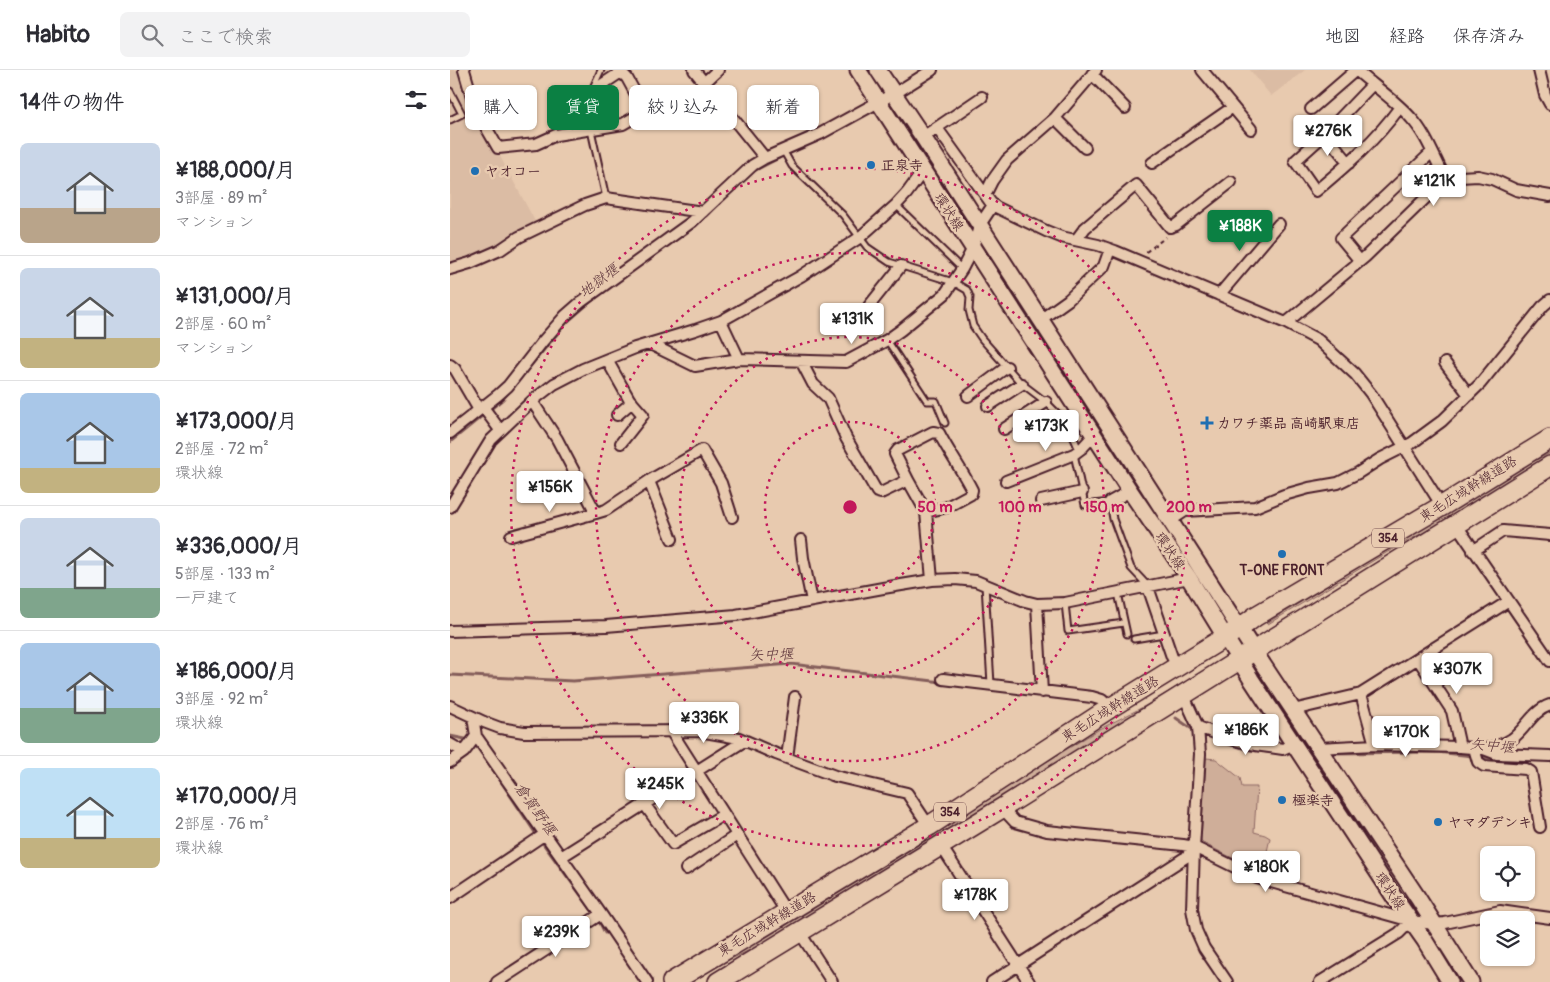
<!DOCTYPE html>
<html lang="ja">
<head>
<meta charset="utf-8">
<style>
  body { margin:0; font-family:Pangolin,"Klee One",sans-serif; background:#f2f2f3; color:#2b2b33; height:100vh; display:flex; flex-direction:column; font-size:19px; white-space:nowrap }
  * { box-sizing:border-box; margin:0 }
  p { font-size:16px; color:#7c7c81 }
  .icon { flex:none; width:28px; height:28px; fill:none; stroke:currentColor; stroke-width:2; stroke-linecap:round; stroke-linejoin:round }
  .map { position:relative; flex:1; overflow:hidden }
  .sheet { display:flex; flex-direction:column; background:#fff; width:450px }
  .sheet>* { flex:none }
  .banner { position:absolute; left:15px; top:15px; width:475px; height:45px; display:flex; gap:10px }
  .controls { position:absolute; left:1030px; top:776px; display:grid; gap:10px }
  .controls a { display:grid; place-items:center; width:55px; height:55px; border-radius:8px; background:#fff; box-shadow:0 1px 4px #0004; font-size:25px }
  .price { position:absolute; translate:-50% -42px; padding:0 11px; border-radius:5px; background:#fff; color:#222; font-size:16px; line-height:32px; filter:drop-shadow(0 1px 2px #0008) }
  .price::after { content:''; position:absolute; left:50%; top:30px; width:15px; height:11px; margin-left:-8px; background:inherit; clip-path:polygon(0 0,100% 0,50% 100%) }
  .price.current { background:#0b8043; color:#fff }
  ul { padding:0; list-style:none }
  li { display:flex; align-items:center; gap:15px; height:125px; padding:0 20px }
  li+li { border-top:1px solid #e1e1e2 }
  li span { display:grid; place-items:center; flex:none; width:140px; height:100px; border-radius:8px; color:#555 }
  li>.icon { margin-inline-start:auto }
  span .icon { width:60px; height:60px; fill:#fffc; stroke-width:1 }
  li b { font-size:21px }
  h2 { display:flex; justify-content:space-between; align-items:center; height:60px; padding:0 20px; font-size:21px }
  .pill { padding:0 18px; border-radius:8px; background:#fff; box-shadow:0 1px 4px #0004; font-size:18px; line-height:45px }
  .pill.current { background:#0b8043; color:#fff }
  header { display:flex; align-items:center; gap:30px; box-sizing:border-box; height:70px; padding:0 25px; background:#fff; border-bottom:1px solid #e1e1e2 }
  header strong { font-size:24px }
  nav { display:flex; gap:28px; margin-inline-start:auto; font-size:18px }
  .search { width:350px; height:45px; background:#f2f2f3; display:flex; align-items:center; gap:12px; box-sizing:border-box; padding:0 18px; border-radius:8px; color:#7c7c81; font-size:19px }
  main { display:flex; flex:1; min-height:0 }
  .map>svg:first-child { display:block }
  .built { fill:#dbbca4 }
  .green { fill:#cfae99; stroke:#8c6662 }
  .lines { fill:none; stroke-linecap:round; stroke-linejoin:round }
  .stream { stroke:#845d5a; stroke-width:3 }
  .lane-casing { stroke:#4a1f2b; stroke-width:9 }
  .street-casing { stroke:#4a1f2b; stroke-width:14 }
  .secondary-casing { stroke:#4a1f2b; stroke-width:19 }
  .highway-casing { stroke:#4a1f2b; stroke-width:22 }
  .path { stroke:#4a1f2b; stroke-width:2; stroke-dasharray:4 4; stroke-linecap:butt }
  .lane { stroke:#e8caaf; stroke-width:5 }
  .street { stroke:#e8caaf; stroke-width:10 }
  .secondary { stroke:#e8caaf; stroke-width:15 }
  .highway { stroke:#e8caaf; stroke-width:19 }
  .ring { fill:none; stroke:#c2185b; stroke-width:2.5; stroke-dasharray:2.5 5 }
  .poi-dot { fill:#1f6fb2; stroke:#e8caaf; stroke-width:2 }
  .labels { text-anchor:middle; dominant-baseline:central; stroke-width:5; stroke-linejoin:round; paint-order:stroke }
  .shield { fill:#e8caaf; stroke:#795253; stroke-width:1 }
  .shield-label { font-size:12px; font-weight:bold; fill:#4a1f2b }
  .poi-label { font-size:14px; font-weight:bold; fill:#4a1f2b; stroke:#e8caaf; text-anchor:start }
  .street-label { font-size:14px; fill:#4a1f2b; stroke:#e8caaf }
  .water-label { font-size:15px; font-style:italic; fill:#5d343b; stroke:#e8caaf }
  .centre { fill:#c2185b; stroke:#e8caaf; stroke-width:2.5 }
  .ring-label { font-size:15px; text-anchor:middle; font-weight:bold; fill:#c2185b; stroke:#e8caaf; stroke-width:5; stroke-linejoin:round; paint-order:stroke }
</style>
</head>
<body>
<header>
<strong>Habito</strong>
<div class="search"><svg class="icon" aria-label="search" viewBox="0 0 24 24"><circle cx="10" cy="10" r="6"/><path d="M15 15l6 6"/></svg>ここで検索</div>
<nav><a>地図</a><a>経路</a><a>保存済み</a></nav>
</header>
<main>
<section class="sheet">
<h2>14件の物件<svg class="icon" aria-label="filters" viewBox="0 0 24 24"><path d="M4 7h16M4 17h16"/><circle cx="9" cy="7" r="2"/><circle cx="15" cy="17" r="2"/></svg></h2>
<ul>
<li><span style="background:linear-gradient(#c9d6e8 65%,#b9a48a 0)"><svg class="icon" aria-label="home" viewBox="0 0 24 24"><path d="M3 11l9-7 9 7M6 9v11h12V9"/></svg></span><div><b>¥188,000/月</b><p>3部屋 · 89 m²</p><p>マンション</p></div></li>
<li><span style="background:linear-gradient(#c9d6e8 70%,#c2b280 0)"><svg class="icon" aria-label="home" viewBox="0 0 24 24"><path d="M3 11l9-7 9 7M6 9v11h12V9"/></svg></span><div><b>¥131,000/月</b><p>2部屋 · 60 m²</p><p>マンション</p></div></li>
<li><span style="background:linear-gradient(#a9c7e8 75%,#c2b280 0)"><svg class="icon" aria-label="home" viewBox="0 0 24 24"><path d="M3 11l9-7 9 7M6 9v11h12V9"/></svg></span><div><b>¥173,000/月</b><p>2部屋 · 72 m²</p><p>環状線</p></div></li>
<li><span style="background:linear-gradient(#c9d6e8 70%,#7fa58c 0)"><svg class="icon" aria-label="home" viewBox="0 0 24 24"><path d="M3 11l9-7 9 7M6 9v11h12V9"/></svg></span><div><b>¥336,000/月</b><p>5部屋 · 133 m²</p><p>一戸建て</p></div></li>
<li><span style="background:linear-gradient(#a9c7e8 65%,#7fa58c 0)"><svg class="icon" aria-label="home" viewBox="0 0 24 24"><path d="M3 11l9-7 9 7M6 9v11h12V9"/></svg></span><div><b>¥186,000/月</b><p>3部屋 · 92 m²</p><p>環状線</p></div></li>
<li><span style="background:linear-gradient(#bfe0f5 70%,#c2b280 0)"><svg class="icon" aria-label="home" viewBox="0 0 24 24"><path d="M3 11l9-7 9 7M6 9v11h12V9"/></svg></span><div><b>¥170,000/月</b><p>2部屋 · 76 m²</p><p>環状線</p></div></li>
</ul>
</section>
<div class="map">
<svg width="1100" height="912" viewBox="0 0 1100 912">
  <rect width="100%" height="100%" fill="#e8caaf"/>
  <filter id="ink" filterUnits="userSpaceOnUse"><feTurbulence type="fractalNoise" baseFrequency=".02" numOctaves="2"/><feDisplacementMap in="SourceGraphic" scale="10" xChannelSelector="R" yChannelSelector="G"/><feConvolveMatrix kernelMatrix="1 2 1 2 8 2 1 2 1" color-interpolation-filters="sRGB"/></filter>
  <g filter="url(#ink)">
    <path class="built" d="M0,0H11L30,49L87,155L43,179L0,196Z
      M800,0H855L821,26Z"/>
    <path class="green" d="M1100,383V387L1000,448L941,480L818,554L817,553L1060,403Z
      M760,597L762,600L327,867L281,889L242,912H238L648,660L695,636Z
      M756,688L766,689L790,708L792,717H807L804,762L815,765L820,768L816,786L810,790L808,801L753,773L751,770Z"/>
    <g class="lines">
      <path class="stream" d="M300,103L329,88
        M252,149L259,144L269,133
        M0,372L53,329L117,252L146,227
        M0,605L123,611L341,594L492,612
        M726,648L742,659
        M0,666L15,669L28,677L84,761L141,839
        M789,676L800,680L839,684
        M879,683L987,682L1049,689
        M150,853L155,863"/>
      <g class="lane-casing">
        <path id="lane" d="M151,0L141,22V60L156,128
          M0,21L12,44L0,50
          M333,80L342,96L393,145L417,177L439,192L503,212L517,220L520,227L519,240L523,256L532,269L571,313L596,332L609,345L623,366L629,380
          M446,135L512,199
          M437,270L477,331H486L495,353
          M624,384L635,435L660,432L663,449L681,498L697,515
          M535,515L541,614
          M668,523L677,564
          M615,533L618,561L674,553
          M684,569L714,564"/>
      </g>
      <g class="street-casing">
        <path id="street" d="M14,0L25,38L48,78L86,74L106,65L173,54L195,41L177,8L171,2L141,22
          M244,0L315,88
          M752,0L801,59
          M1089,0L1095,25L1100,34
          M642,4L675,38
          M254,13L268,0
          M922,15L875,64L845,91L866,121C897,95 926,70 950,37
          M861,39L906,0
          M605,48L635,78
          M487,58L541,133L546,137L596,161L611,167L648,175L665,181L836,253L868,270L905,304L921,324L992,436
          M875,64L899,93
          M473,67L532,27
          M702,93L783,37
          M992,108L1028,106L1042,109L1066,120L1100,126
          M535,125L542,111L557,90L605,48L646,0
          M626,170L635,158L686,115L720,157L726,155L781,112
          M910,191L891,168L982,82
          M0,199L20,193L50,180L69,167L135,135L156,128L253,142
          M769,225L829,154
          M419,236L451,196
          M590,250L618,230L654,196L660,179
          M271,251L289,289
          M836,253L915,187L989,115L992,108V102C983,84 975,63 961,48C945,30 924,16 906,0
          M200,274L245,296L289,289L396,292L437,270L451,260L495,224L512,199L523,178L529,156L543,135
          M157,290L179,329L193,345L171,373
          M351,291L363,314L378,328L396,368L427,422L431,423L458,410L476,442L482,510
          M995,293L1019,325
          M0,295L5,299L29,340
          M518,326L557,297
          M82,331L107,369L146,443L156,440L202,409L252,380L271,413L282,447
          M538,336L572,314
          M33,337L50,360
          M167,345L182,332
          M554,359L596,332
          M0,363L48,325L58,316L93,271L115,246L131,232L243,151L303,95L315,88L370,64L452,19L482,0
          M458,410L445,384L448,380L483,362L489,363C499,383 512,400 522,420L521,424L497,437L476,442
          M199,411L222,469
          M556,411L624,384L632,378L644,365
          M591,431L632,422
          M660,432L680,421
          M0,437L41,370L82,331L104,314L133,299L185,278L245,260L271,251L351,206L409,168L446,135L457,123L473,101
          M720,451L735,441L805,437L834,425L859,418L888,413L908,403L930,389L962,373L992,351L1030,314L1093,236L1100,230
          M1006,454L1100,591
          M61,466L146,443
          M351,470L353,488L362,531
          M1023,481L1053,461L1100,465
          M698,517L722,587L728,596
          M587,534L592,622
          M0,561L156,556L286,545L433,518L482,510L505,509L526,511L575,531L587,534L615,533L739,508
          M968,589L1002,641L1010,677
          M493,609L642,627L652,630L660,638
          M911,624L925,675
          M734,626L748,657L750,684L744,777L742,839L746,860L754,878L777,912
          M0,636L34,652L50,658L74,662L249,661L289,668L326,684L385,706L457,723L479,756
          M843,640L911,624L1059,531
          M748,657L784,670L805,675L833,679L844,674
          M221,661L337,843
          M26,666L151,844L197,912
          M0,674L14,682
          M868,678L925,675L1010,677L1034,679L1047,684L1100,686
          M1024,678L1028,692L1034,696L1076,699L1081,702L1090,757
          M1035,679C1045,677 1053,675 1062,669C1076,659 1082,641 1100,635
          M337,688L345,627
          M0,692L14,682L26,666L23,647
          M195,735L223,774L273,745
          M552,738L565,752L597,761L733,775L744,777L807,808L961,851L984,854L995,853L1050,841L1100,848
          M490,776L497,785L579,912
          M111,787L294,671
          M236,799L287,765
          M0,828L95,764
          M350,863L382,912
          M47,912L151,844
          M542,912L736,787L744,777
          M870,912L949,863L961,851"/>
      </g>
      <g class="secondary-casing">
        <path id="secondary" d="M408,0L680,421L739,508L801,609L944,827L975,871L1000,912
          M428,0L473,67L804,581L968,828L1021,912"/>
      </g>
      <g class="highway-casing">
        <path id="highway" d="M222,912L479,756L660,638L790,558L806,546L992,436L1100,369
          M268,912L552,738L1100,396"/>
      </g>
      <path class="path" d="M696,182L716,167"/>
      <use href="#lane" class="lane"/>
      <use href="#street" class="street"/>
      <use href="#secondary" class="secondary"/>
      <use href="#highway" class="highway"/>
    </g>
  </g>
  <g class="ring">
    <circle cx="400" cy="437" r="85"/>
    <circle cx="400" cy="437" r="170"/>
    <circle cx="400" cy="437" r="254"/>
    <circle cx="400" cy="437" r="339"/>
  </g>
  <g class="poi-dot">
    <circle cx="421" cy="95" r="5"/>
    <circle cx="25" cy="101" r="5"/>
    <path d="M754.5 345.5h5v5h5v5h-5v5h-5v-5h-5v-5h5z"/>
    <circle cx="832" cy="484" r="5"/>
    <circle cx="832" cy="730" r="5"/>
    <circle cx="988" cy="752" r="5"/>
  </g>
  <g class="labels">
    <g class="shield">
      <rect x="922" y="458.5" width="32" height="19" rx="4"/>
      <rect x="484" y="732.5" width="32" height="19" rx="4"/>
    </g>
    <g class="shield-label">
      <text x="938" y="468">354</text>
      <text x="500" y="742">354</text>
    </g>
    <g class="poi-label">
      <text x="431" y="95">正泉寺</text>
      <text x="35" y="101">ヤオコー</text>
      <text x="767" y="353">カワチ薬品 高崎駅東店</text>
      <text x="832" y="500" text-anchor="middle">T-ONE FRONT</text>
      <text x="842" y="730">極楽寺</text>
      <text x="998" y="752">ヤマダデンキ</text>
    </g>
    <g class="street-label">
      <text transform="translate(499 142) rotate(57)">環状線</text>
      <text transform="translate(1018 419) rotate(-32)">東毛広域幹線道路</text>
      <text transform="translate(720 481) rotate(56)">環状線</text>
      <text transform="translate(660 639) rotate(-32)">東毛広域幹線道路</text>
      <text transform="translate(940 821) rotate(56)">環状線</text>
      <text transform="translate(317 854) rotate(-31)">東毛広域幹線道路</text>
    </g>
    <g class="water-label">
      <text transform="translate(149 211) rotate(-37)">地獄堰</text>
      <text transform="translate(321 585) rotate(-2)">矢中堰</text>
      <text transform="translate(1042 676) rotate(5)">矢中堰</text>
      <text transform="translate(85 739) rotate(55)">倉賀野堰</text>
    </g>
  </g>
  <circle cx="400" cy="437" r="8" class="centre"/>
  <g class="ring-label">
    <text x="485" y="442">50 m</text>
    <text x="570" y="442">100 m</text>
    <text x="654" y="442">150 m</text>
    <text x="739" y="442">200 m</text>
  </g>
</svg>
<div class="controls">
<a><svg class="icon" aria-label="locate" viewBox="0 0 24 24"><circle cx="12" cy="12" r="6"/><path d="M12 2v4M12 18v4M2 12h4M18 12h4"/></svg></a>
<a><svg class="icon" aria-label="layers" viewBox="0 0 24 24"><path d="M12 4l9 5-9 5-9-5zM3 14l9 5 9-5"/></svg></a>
</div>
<b class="price" style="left:878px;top:87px">¥276K</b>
<b class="price" style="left:984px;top:137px">¥121K</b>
<b class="price current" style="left:790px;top:182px">¥188K</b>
<b class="price" style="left:402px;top:275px">¥131K</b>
<b class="price" style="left:596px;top:382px">¥173K</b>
<b class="price" style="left:100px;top:443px">¥156K</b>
<b class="price" style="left:1007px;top:625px">¥307K</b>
<b class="price" style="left:254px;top:674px">¥336K</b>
<b class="price" style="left:796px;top:686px">¥186K</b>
<b class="price" style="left:956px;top:688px">¥170K</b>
<b class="price" style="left:210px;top:740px">¥245K</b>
<b class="price" style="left:816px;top:823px">¥180K</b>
<b class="price" style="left:525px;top:851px">¥178K</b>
<b class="price" style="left:106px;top:888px">¥239K</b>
<div class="banner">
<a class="pill">購入</a>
<a class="pill current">賃貸</a>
<a class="pill">絞り込み</a>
<a class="pill">新着</a>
</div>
</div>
</main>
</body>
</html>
